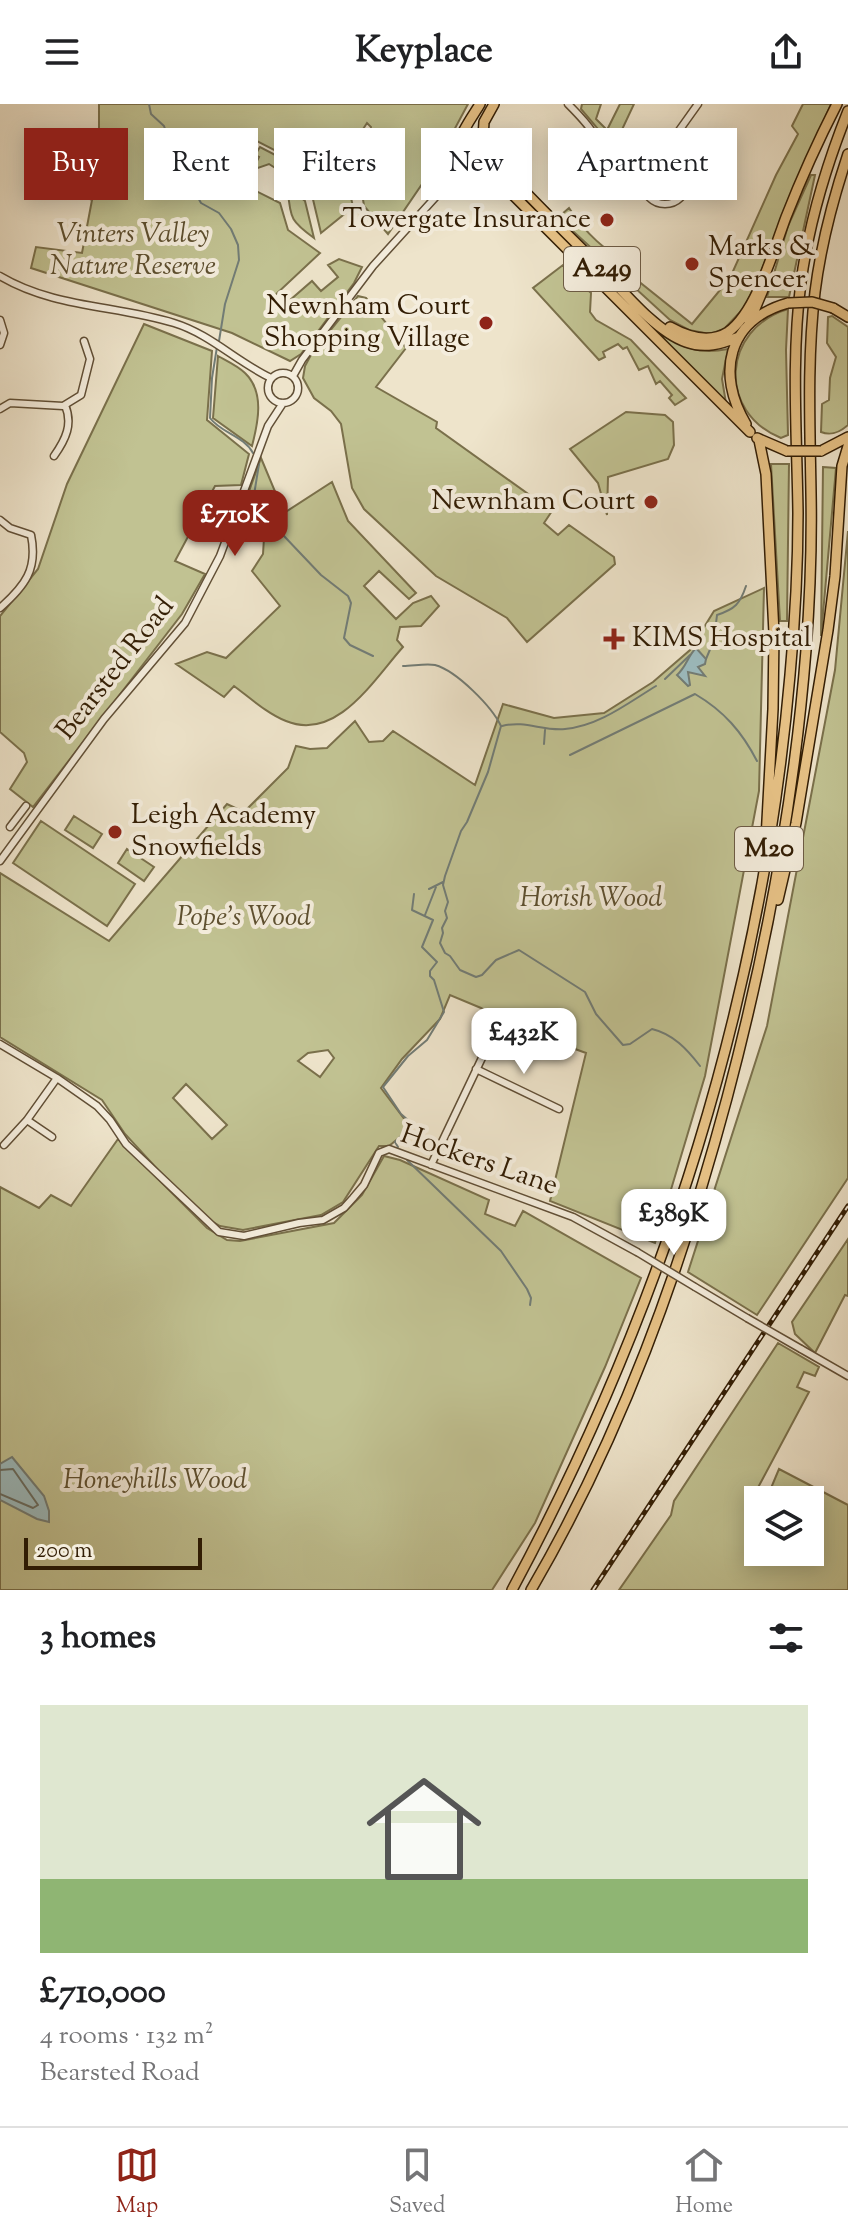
<!DOCTYPE html>
<html lang="en">
<head>
<meta charset="utf-8">
<style>
  body { margin:0; font-family:"Sorts Mill Goudy",serif; background:#f6f6f6; color:#202124; height:100vh; display:flex; flex-direction:column; font-size:30px; white-space:nowrap }
  * { box-sizing:border-box; margin:0 }
  p { font-size:26px; color:#757577 }
  .icon { flex:none; width:44px; height:44px; fill:none; stroke:currentColor; stroke-width:2; stroke-linecap:round; stroke-linejoin:round }
  .map { position:relative; height:1486px; overflow:hidden }
  .details { display:flex; flex-direction:column; background:#fff; flex:1 }
  .details>* { flex:none }
  .banner { position:absolute; left:24px; top:24px; width:800px; height:72px; display:flex; gap:16px }
  .buttons { position:absolute; left:744px; top:1382px; display:grid; gap:16px }
  .buttons a { display:grid; place-items:center; width:80px; height:80px; border-radius:0px; background:#fff; box-shadow:0 4px 20px #0003; font-size:40px }
  .scale { position:absolute; left:24px; bottom:20px; width:178px; box-sizing:border-box; padding-left:8px; border:4px solid #321d04; border-top:0; font-size:22px; line-height:28px; white-space:nowrap; color:#321d04; -webkit-text-stroke:6px #f4eddd; paint-order:stroke }
  .price { position:absolute; translate:-50% -68px; padding:0 18px; border-radius:16px; background:#fff; color:#222; font-size:26px; line-height:52px; filter:drop-shadow(0 2px 4px #0008) }
  .price::after { content:''; position:absolute; left:50%; top:48px; width:24px; height:18px; margin-left:-12px; background:inherit; clip-path:polygon(0 0,100% 0,50% 100%) }
  .price.selected { background:#8f2418; color:#fff }
  ul { padding:0; list-style:none }
  li { display:grid; align-content:center; gap:16px; height:424px; padding:0 40px }
  li span { display:grid; place-items:center; height:248px; border-radius:0px; color:#555 }
  li>.icon { margin-inline-start:auto }
  span .icon { width:144px; height:144px; fill:#fffc; stroke-width:1 }
  li b { font-size:34px }
  h2 { display:flex; justify-content:space-between; align-items:center; height:96px; padding:0 40px; font-size:34px }
  .chip { padding:0 28px; border-radius:0px; background:#fff; box-shadow:0 4px 20px #0003; font-size:28px; line-height:72px }
  .chip.selected { background:#8f2418; color:#fff }
  header { display:flex; justify-content:space-between; align-items:center; height:104px; padding:0 40px; background:#fff; font-size:36px; font-weight:700 }
  .menu { display:flex; justify-content:space-around; align-items:center; height:112px; border-top:2px solid #e0e0e0; background:#fff; font-size:22px; color:#757577 }
  .menu a { display:grid; justify-items:center; gap:4px }
  .menu .selected { color:#8f2418 }
  .map>svg:first-child { display:block }
  .green { fill:#c1c292; stroke:#7a704b; stroke-width:2; fill-rule:evenodd }
  .water { fill:#9cbcc0; stroke:#727c75; stroke-width:2 }
  .lines { fill:none; stroke-linecap:round; stroke-linejoin:round }
  .shore { stroke:#676c62; stroke-width:2 }
  .stream { stroke:#727c75; stroke-width:2 }
  .minor-casing { stroke:#614f36; stroke-width:9 }
  .highway-casing { stroke:#321d04; stroke-width:12 }
  .minor { stroke:#f4eddd; stroke-width:6 }
  .highway { stroke:#e7c286; stroke-width:9 }
  .rail-casing { stroke:#321d04; stroke-width:5 }
  .rail { stroke:#f4eddd; stroke-width:2; stroke-dasharray:6; stroke-linecap:butt }
  .minor-bridge-casing { stroke:#614f36; stroke-width:9; stroke-linecap:butt }
  .highway-bridge-casing { stroke:#321d04; stroke-width:12; stroke-linecap:butt }
  .minor-bridge { stroke:#f4eddd; stroke-width:6 }
  .highway-bridge { stroke:#e7c286; stroke-width:9 }
  .poi-dot { fill:#8f2418; stroke:#f4eddd; stroke-width:3 }
  .labels { text-anchor:middle; dominant-baseline:central; stroke-width:8; stroke-linejoin:round; paint-order:stroke }
  .shield { fill:#f4eddd; stroke:#6c5b45; stroke-width:2 }
  .shield-label { font-size:26px; font-weight:bold; fill:#321d04 }
  .poi-label { font-size:28px; fill:#321d04; stroke:#f4eddd; text-anchor:end }
  .park-label { font-size:28px; font-style:italic; fill:#5d4f2f; stroke:#f4eddd }
  .street-label { font-size:28px; fill:#321d04; stroke:#f4eddd }
</style>
</head>
<body>
<header><svg class="icon" aria-label="menu" viewBox="0 0 24 24"><path d="M4 6h16M4 12h16M4 18h16"/></svg>Keyplace<svg class="icon" aria-label="share" viewBox="0 0 24 24"><path d="M12 15V3M7 8l5-5 5 5M5 13v7h14v-7"/></svg></header>
<div class="map">
<svg width="848" height="1486" viewBox="0 0 848 1486">
  <rect width="100%" height="100%" fill="#eee4cb"/>
  <filter id="stains"><feTurbulence type="fractalNoise" baseFrequency=".0025" numOctaves="4"/><feColorMatrix values="0 0 0 0 .2 0 0 0 0 .09 0 0 0 0 .02 0 0 0 .5 -.17"/></filter>
  <radialGradient id="worn" r=".72"><stop offset=".6" stop-color="#630" stop-opacity="0"/><stop offset="1" stop-color="#630" stop-opacity=".3"/></radialGradient>
  <path class="green" d="M99,0H468L437,58L388,130L364,102L359,68L371,23L367,19L358,33L355,48L348,47L340,73L349,84L353,103L321,129L311,87L292,76L304,53L278,43L276,47L257,37L249,54L257,57L259,53L255,51L260,43L283,55L277,65L269,60L255,65L248,61L244,69L254,74L252,85L280,99L288,126L320,149L273,193L282,203L312,177L321,187L338,173L328,161L339,155L362,163L354,179L301,250L290,257L232,229L31,164L36,143L82,149L92,96L72,86L99,51Z
    M582,0H601L596,15L607,26L620,0H634L612,47L607,45L598,25L581,5Z
    M803,0H831L783,110L758,176L744,204L724,225L710,230L689,226L670,216L563,118L566,114L562,110L569,104C582,124 608,154 634,157L627,168L692,220L730,174L776,71L798,30L792,22Z
    M811,71H815L789,193H767L788,122Z
    M475,74L492,79L490,82L441,95L467,77Z
    M291,85L305,97L314,134C292,118 290,115 288,87Z
    M563,161L591,189L590,208L596,216L631,236L686,294L675,301L669,294L672,291L660,277L656,280L648,262L639,266L627,243L623,245L618,240L603,248L605,253L599,256L533,184Z
    M358,192L366,194L406,244L376,283L437,318L436,324L552,407L544,419L558,431L569,421L614,453L615,460L527,538L507,514L436,472L364,405L352,384L341,320L331,307L314,294L303,274L305,262L312,249Z
    M788,205L786,246L788,331L781,334C717,308 722,225 788,205Z
    M832,212L848,223V321C839,329 831,332 821,328L822,300L829,296L830,274L836,253L827,239L828,213Z
    M649,218C676,240 691,252 728,245L722,275L726,299L647,220Z
    M144,220L212,247L207,316L249,350L241,381L215,382L175,457L205,470L182,510L33,703L10,685L27,658L24,649L0,628V512L38,465L67,380Z
    M218,252C227,257 238,262 245,269C265,288 258,319 252,342L213,314Z
    M626,308L665,311L673,318L674,341L668,355L608,373L607,411L598,379L570,345Z
    M261,354L284,409L332,378L348,417L416,489L409,495L379,467L364,482L396,515L413,499L431,492L439,502L421,522L400,523L397,536L403,543C374,575 337,638 286,617C268,610 250,594 234,582L224,593L176,560L207,548L226,554L280,502L252,467L263,450L265,418L239,415Z
    M771,360H789L787,517H780Z
    M823,363L836,364L821,532Z
    M848,427V1074L757,1211L688,1168L767,922L835,566Z
    M764,484L759,687L705,972L655,1139L550,1097L586,949L506,920L481,904L450,891L440,915L402,955L381,984L411,1024L389,1042H379L343,1098L321,1111L243,1126L220,1122L208,1115L171,1080L125,1030L102,996L0,933V769L109,837L227,700L244,708L288,664L296,642L310,645L327,644L355,617L369,638L383,637L393,627L475,681L503,600L554,614L604,609L653,578L690,546L714,507ZM328,946L334,954L320,973L298,957L308,949ZM186,980L227,1021L212,1035L173,994Z
    M74,712L102,730L93,744L65,726Z
    M41,717L135,780L107,822L13,759Z
    M127,745L154,763L144,777L118,759Z
    M118,1035L207,1124L227,1136L240,1137L334,1119L362,1091L384,1052L400,1056L489,1096L485,1110L515,1122L523,1107L641,1174L605,1263L535,1419L492,1486H0V1083L39,1104L51,1091L71,1102Z
    M848,1135V1192L845,1191L815,1249L795,1230L792,1218Z
    M778,1239L819,1263L815,1272L804,1268L797,1283L809,1288L754,1391L758,1398V1448H810V1396H766L779,1365L848,1401V1486H619L671,1411L674,1397Z"/>
  <path class="water" d="M696,544L706,555L705,560L698,563L705,572L688,568L690,581L688,582L677,571C687,562 687,553 696,544Z
    M12,1353L44,1392L49,1407V1418L37,1415L0,1396V1360Z"/>
  <g class="lines">
    <path class="shore" d="M0,1366L13,1365L38,1401L33,1404L0,1390"/>
    <path class="stream" d="M149,0L151,10L164,22L174,51L201,99L219,109L231,125L238,141L239,156L225,200L219,237
      M217,243L212,274L210,314C221,329 244,332 253,349
      M259,360L254,391L259,401L283,431L321,471L348,492L351,499L344,534L350,541L373,552
      M706,555L714,536L717,511C735,505 740,500 746,482
      M403,562C413,562 426,559 435,561C457,567 492,603 501,622L488,668L467,718L461,727L445,772L443,781L448,798L445,807L447,814L442,824L443,829L440,839L445,849L450,852L460,866L476,873L482,871L496,856L519,846L585,888L596,910L623,941L630,940L652,925C673,930 687,945 700,962
      M665,575L690,551
      M502,622C526,616 541,627 565,625C599,622 628,599 656,582
      M544,640L545,626
      M570,651L695,590C724,607 742,628 757,657
      M429,785L443,778
      M425,811L436,783
      M398,1043L395,1038L403,1030L409,1017L401,1010L383,983L408,952L427,936L444,908L434,876L430,872V867L437,858L422,843L433,816L412,806L414,790
      M407,1056L501,1147L527,1185L531,1194L530,1201"/>
    <g class="minor-casing">
      <path id="minor" d="M568,0C577,9 587,19 593,29C612,61 605,62 644,73
        M668,56L678,28L698,0
        M643 78a22 22 0 1 1 44 0a22 22 0 1 1-44 0Z
        M445,84L472,66
        M0,172C54,204 115,201 174,219C210,230 237,258 271,274
        M0,216L4,229L0,241
        M268 284a15 15 0 1 1 30 0a15 15 0 1 1-30 0Z
        M293,272L302,256L373,162L442,86L456,56
        M0,305L10,299L63,302L81,291L90,255L84,237
        M54,352C66,335 73,320 65,301
        M0,416L10,424L31,431C38,465 25,482 0,504
        M10,723L26,702
        M0,757L104,615L185,519L220,452L268,322L283,299
        M0,940L57,974L97,1002L110,1016L126,1040L219,1128L244,1132L299,1119L323,1116L344,1104L353,1094L364,1081L379,1049L389,1045L573,1113L637,1148
        M476,965L559,1005
        M27,1016L52,1033
        M4,1041L27,1016L57,974
        M431,1061L490,937
        M695,1183L747,1214
        M801,1245L848,1272"/>
    </g>
    <g class="highway-casing">
      <path id="highway" d="M480,0C472,14 438,57 468,65C489,71 491,70 507,85L750,328
        M483,33L484,18L494,0
        M461,35L474,30C491,35 501,61 513,75C539,103 567,130 595,158C619,182 654,227 686,238C705,245 721,240 739,233
        M477,65L488,56L489,42
        M833,204L848,213
        M749,219L765,181
        M670,223C688,233 709,240 728,228C756,209 774,145 786,113C801,75 818,37 837,0
        M746,320C716,270 727,216 788,199
        M757,334L787,347
        M759,336L766,370L774,529L773,605L766,735
        M821,347L848,333
        M778,796L796,719L828,526L835,472L842,362L848,342
        M512,1486C665,1201 762,893 790,571C795,517 798,463 798,409C797,332 791,255 801,178C809,119 826,62 848,7
        M531,1486C621,1332 681,1166 727,994C766,847 794,699 806,546C810,494 812,442 811,389C810,322 807,255 815,188C821,140 833,95 848,50"/>
    </g>
    <use href="#minor" class="minor"/>
    <use href="#highway" class="highway"/>
    <g class="rail-casing">
      <path id="rail" d="M593,1486L848,1102"/>
    </g>
    <use href="#rail" class="rail"/>
    <g class="minor-bridge-casing">
      <path id="minor-bridge" d="M637,1148L695,1183
        M747,1214L801,1245"/>
    </g>
    <g class="highway-bridge-casing">
      <path id="highway-bridge" d="M788,199L812,198L833,204
        M787,347H821"/>
    </g>
    <use href="#minor-bridge" class="minor-bridge"/>
    <use href="#highway-bridge" class="highway-bridge"/>
  </g>
  <g class="poi-dot">
    <circle cx="607" cy="116" r="8"/>
    <circle cx="692" cy="160" r="8"/>
    <circle cx="486" cy="219" r="8"/>
    <circle cx="651" cy="398" r="8"/>
    <path d="M610 523h8v8h8v8h-8v8h-8v-8h-8v-8h8z"/>
    <circle cx="115" cy="728" r="8"/>
  </g>
  <g class="labels">
    <g class="shield">
      <rect x="564" y="143" width="76" height="44" rx="6"/>
      <rect x="735" y="723" width="68" height="44" rx="6"/>
    </g>
    <g class="shield-label">
      <text x="602" y="165">A249</text>
      <text x="769" y="745">M20</text>
    </g>
    <g class="poi-label">
      <text x="591" y="116">Towergate Insurance</text>
      <text x="708" y="144" text-anchor="start">Marks &amp;<tspan x="708" dy="32">Spencer</tspan></text>
      <text x="470" y="203">Newnham Court<tspan x="470" dy="32">Shopping Village</tspan></text>
      <text x="635" y="398">Newnham Court</text>
      <text x="632" y="535" text-anchor="start">KIMS Hospital</text>
      <text x="131" y="712" text-anchor="start">Leigh Academy<tspan x="131" dy="32">Snowfields</tspan></text>
    </g>
    <g class="park-label">
      <text x="133" y="131">Vinters Valley<tspan x="133" dy="32">Nature Reserve</tspan></text>
      <text x="591" y="795">Horish Wood</text>
      <text x="244" y="814">Pope's Wood</text>
      <text x="155" y="1377">Honeyhills Wood</text>
    </g>
    <g class="street-label">
      <text transform="translate(116 565) rotate(-52)">Bearsted Road</text>
      <text transform="translate(479 1057) rotate(19)">Hockers Lane</text>
    </g>
  </g>
  <rect width="100%" height="100%" filter="url(#stains)"/>
  <rect width="100%" height="100%" fill="url(#worn)"/>
</svg>
<div class="buttons">
<a><svg class="icon" aria-label="layers" viewBox="0 0 24 24"><path d="M12 4l9 5-9 5-9-5zM3 14l9 5 9-5"/></svg></a>
</div>
<div class="scale">200 m</div>
<b class="price selected" style="left:235px;top:454px">£710K</b>
<b class="price" style="left:524px;top:972px">£432K</b>
<b class="price" style="left:674px;top:1153px">£389K</b>
<div class="banner">
<a class="chip selected">Buy</a>
<a class="chip">Rent</a>
<a class="chip">Filters</a>
<a class="chip">New</a>
<a class="chip">Apartment</a>
</div>
</div>
<section class="details">
<h2>3 homes<svg class="icon" aria-label="filters" viewBox="0 0 24 24"><path d="M4 7h16M4 17h16"/><circle cx="9" cy="7" r="2"/><circle cx="15" cy="17" r="2"/></svg></h2>
<ul>
<li><span style="background:linear-gradient(#dfe7d0 70%,#8fb573 0)"><svg class="icon" aria-label="home" viewBox="0 0 24 24"><path d="M3 11l9-7 9 7M6 9v11h12V9"/></svg></span><div><b>£710,000</b><p>4 rooms · 132 m²</p><p>Bearsted Road</p></div></li>
</ul>
</section>
<nav class="menu">
<a class="selected"><svg class="icon" aria-label="map" viewBox="0 0 24 24"><path d="M3 6l6-2 6 2 6-2v14l-6 2-6-2-6 2zM9 4v14M15 6v14"/></svg>Map</a>
<a><svg class="icon" aria-label="saved" viewBox="0 0 24 24"><path d="M7 4h10v16l-5-4-5 4z"/></svg>Saved</a>
<a><svg class="icon" aria-label="home" viewBox="0 0 24 24"><path d="M3 11l9-7 9 7M6 9v11h12V9"/></svg>Home</a>
</nav>
</body>
</html>
